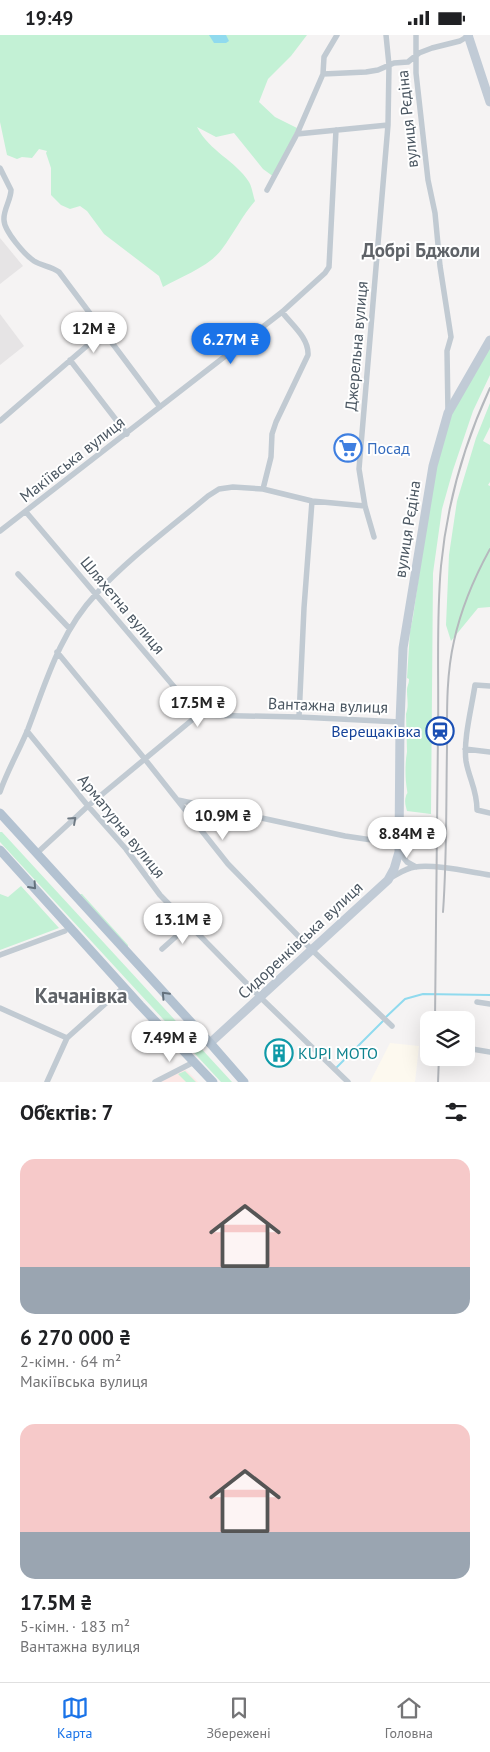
<!DOCTYPE html>
<html lang="uk">
<head>
<meta charset="utf-8">
<style>
  body { margin:0; font-family:"PT Sans",sans-serif; background:#f6f6f6; color:#202124; height:100vh; display:flex; flex-direction:column; font-size:19px; white-space:nowrap }
  * { box-sizing:border-box; margin:0 }
  p { font-size:16px; color:#757577 }
  .icon { flex:none; width:28px; height:28px; fill:none; stroke:currentColor; stroke-width:2; stroke-linecap:round; stroke-linejoin:round }
  .map { position:relative; height:1047px; overflow:hidden }
  .drawer { display:flex; flex-direction:column; background:#fff; flex:1 }
  .drawer>* { flex:none }
  .fabs { position:absolute; left:420px; top:976px; display:grid; gap:10px }
  .fabs a { display:grid; place-items:center; width:55px; height:55px; border-radius:10px; background:#fff; box-shadow:0 5px 20px #0002; font-size:25px }
  .price { position:absolute; translate:-50% -42px; padding:0 11px; border-radius:18px; background:#fff; color:#222; font-size:16px; line-height:32px; filter:drop-shadow(0 1px 2px #0008) }
  .price::after { content:''; position:absolute; left:50%; top:30px; width:15px; height:11px; margin-left:-8px; background:inherit; clip-path:polygon(0 0,100% 0,50% 100%) }
  .price.selected { background:#1a73e8; color:#fff }
  ul { padding:0; list-style:none }
  li { display:grid; align-content:center; gap:10px; height:265px; padding:0 20px }
  li span { display:grid; place-items:center; height:155px; border-radius:15px; color:#555 }
  li>.icon { margin-inline-start:auto }
  span .icon { width:90px; height:90px; fill:#fffc; stroke-width:1 }
  li b { font-size:21px }
  h2 { display:flex; justify-content:space-between; align-items:center; height:60px; padding:0 20px; font-size:21px }
  .status { display:flex; justify-content:space-between; align-items:center; height:35px; padding:0 25px; background:#fff; direction:ltr }
  .status svg { height:14px; fill:currentColor }
  .tabs { display:flex; justify-content:space-around; align-items:center; height:70px; border-top:1px solid #e0e0e0; background:#fff; font-size:14px; color:#757577 }
  .tabs a { display:grid; justify-items:center; gap:2px }
  .tabs .selected { color:#1a73e8 }
  .map>svg:first-child { display:block }
  .commercial { fill:#fdf9ef }
  .education { fill:#e6e4e5 }
  .medical { fill:#fce8e6 }
  .green { fill:#c3f1d5 }
  .water { fill:#90daee }
  .lines { fill:none; stroke-linecap:round; stroke-linejoin:round }
  .stream { stroke:#90daee; stroke-width:2 }
  .street { stroke:#c1cad2; stroke-width:5.5 }
  .secondary { stroke:#c1cbd6; stroke-width:9 }
  .primary { stroke:#b3c2d1; stroke-width:9 }
  .rail { stroke:#b5b8bd; stroke-width:2 }
  .oneway { stroke:#6e7983 }
  .oneway2 { stroke:#64717d }
  .labels { text-anchor:middle; dominant-baseline:central; stroke-width:4; stroke-linejoin:round; paint-order:stroke }
  .street-label { font-size:16px; fill:#4a5661; stroke:#fff }
  .shop-label { font-size:16px; fill:#366cbe; stroke:#fff; text-anchor:start }
  .transit-label { font-size:16px; fill:#164399; stroke:#fff; text-anchor:end }
  .culture-label { font-size:16px; fill:#0d838f; stroke:#fff; text-anchor:start }
  .quarter-label { font-size:19px; font-weight:bold; fill:#5f6368; stroke:#fff }
  .district-label { font-size:21px; font-weight:bold; fill:#5f6368; stroke:#fff }
</style>
</head>
<body>
<div class="status"><b>19:49</b><svg viewBox="0 0 49 12"><path d="M0 12V9h3v3zM5 12V6h3v6zM10 12V3h3v9zM15 12V0h3v12zM26 1h20v11H26zM47 4h2v5h-2z"/></svg></div>
<div class="map">
<svg width="490" height="1047" viewBox="0 0 490 1047">
  <rect width="100%" height="100%" fill="#f5f3f3"/>
  <path class="commercial" d="M390,1008L419,1011L415,1047H370Z"/>
  <path class="education" d="M0,203L23,231L0,249Z
    M0,279L24,311L0,330Z"/>
  <path class="medical" d="M185,1034L198,1047H161Z"/>
  <path class="green" d="M0,0H307L291,21L268,44L259,67L275,82L297,93L274,142L263,134L234,98L216,102L197,92C210,117 235,125 249,147C252,152 253,160 255,166C242,181 234,198 222,214C210,231 181,242 163,252L159,241L104,199L87,176L80,171L70,174L61,170L51,160V133L46,118L47,116L39,114L32,123L22,122L17,124L7,120L0,87Z
    M490,307V340L473,376L453,435L442,474L433,538L431,779L407,776C406,772 404,767 406,761C407,757 408,760 407,755C405,743 405,728 407,717L406,679C409,671 407,664 407,656C407,650 409,650 409,644L407,643L410,596L413,582L431,456L449,379Z
    M490,368V392L483,406L490,410V447L488,450L490,451V572L478,573L451,606L446,590L449,520L457,466L476,403Z
    M196,776L218,781L211,794Z
    M0,797H2L232,1047H221L0,807Z
    M21,851L59,893L0,915V859L8,862Z
    M80,859H82L128,910V913Z
    M185,1036L196,1047H186L178,1039Z"/>
  <path class="water" d="M209,0H226L229,6L226,8H214Z"/>
  <g class="lines">
    <path class="stream" d="M386,982L405,964L423,959L490,960
      M337,1032L383,986"/>
    <path class="street" d="M416,0V38L428,145L435,178L440,231L451,302L447,316L448,377
      M323,39L366,37L378,35L394,28L408,27L419,18L432,13L460,6L470,0
      M297,99L388,90
      M0,133L11,155C11,165 3,175 4,185C4,196 25,220 34,226C42,231 51,231 59,237L160,372
      M267,155L297,99L323,39L324,22L337,0
      M70,325L127,399
      M0,386L103,297
      M263,454L271,422L272,399L276,387L308,320C309,303 292,290 282,277
      M26,477L198,680
      M0,496L282,277L325,238L329,232L336,95
      M374,502L365,471L359,434L388,90L389,30L386,0
      M18,539L70,594
      M57,617L144,723L228,829L312,915L392,991
      M490,651L475,650C472,671 463,705 466,726C469,744 477,754 477,775L490,778
      M299,682L304,573L312,466
      M27,696L88,771L126,814L160,860L260,962L348,1047
      M465,714L490,717
      M0,757C7,736 19,716 28,694C46,647 60,597 96,559C129,523 170,493 208,461L219,454L233,452L263,454L312,466L365,471
      M178,765L345,801L399,809
      M399,817L407,827L416,832
      M37,818L88,771L198,680L299,682L400,687
      M390,843C398,839 406,833 415,832C435,829 470,837 490,840
      M162,914L190,889
      M0,920L65,896
      M477,967L490,969
      M0,973L67,1003
      M472,1014L490,1017
      M47,1047L67,1003L124,952
      M155,1047L194,1027"/>
    <path class="secondary" d="M468,0L490,67
      M210,1008L388,845L394,834L399,817L400,687L403,613L433,431L448,378L490,305"/>
    <path class="primary" d="M0,778L210,1008L244,1047
      M0,815L140,970L213,1047"/>
    <path class="rail" d="M443,877C447,822 446,767 447,713C447,677 446,641 454,606C461,574 474,543 490,514
      M435,985C436,889 437,793 438,697C439,642 436,586 441,531C447,469 464,409 490,353
      M438,1047L439,1022"/>
  </g>
  <defs><path id="oneway-chevron" d="M-2-3.5L2.5 0L-2 3.5" fill="none" stroke-width="1.6" stroke-linecap="round" stroke-linejoin="round" transform="scale(1.25)"/></defs>
  <use class="oneway" href="#oneway-chevron" transform="translate(73 785) rotate(-42)"/>
  <g class="oneway2">
    <use href="#oneway-chevron" transform="translate(33 851) rotate(48)"/>
    <use href="#oneway-chevron" transform="translate(165 960) rotate(-133)"/>
  </g>
  <defs>
    <g id="supermarket-ring" transform="scale(1.4375)"><circle r="9.5" fill="#fff" stroke="#3f7fe0" stroke-width="1.5"/><path d="M-6-5.5h2.5l.6 2H6L4.5 2H-2.5L-4.4-4H-6ZM-1.5 3.2a1.3 1.3 0 1 0 .1 0ZM3 3.2a1.3 1.3 0 1 0 .1 0Z" fill="#3f7fe0"/></g>
    <g id="station-ring" transform="scale(1.4375)"><circle r="9.5" fill="#fff" stroke="#1a4fb4" stroke-width="1.5"/><path d="M-3-6H3Q5-6 5-4V2Q5 4 3 4L4.5 6H3L1.5 4h-3L-3 6H-4.5L-3 4Q-5 4-5 2V-4Q-5-6-3-6ZM-3.5-4v3h7v-3ZM-3.5 1v1.5H-2V1ZM2 1v1.5H3.5V1Z" fill="#1a4fb4"/></g>
    <g id="building-ring" transform="scale(1.4375)"><circle r="9.5" fill="#fff" stroke="#0f9aa8" stroke-width="1.5"/><path d="M-4-6H4V6H1V3H-1V6H-4ZM-2.5-4.3h1.7v1.8h-1.7ZM.8-4.3h1.7v1.8H.8ZM-2.5-1h1.7V.8h-1.7ZM.8-1h1.7V.8H.8Z" fill="#0f9aa8"/></g>
  </defs>
  <g fill-rule="evenodd">
    <use href="#supermarket-ring" x="348" y="413"/>
    <use href="#station-ring" x="440" y="696"/>
    <use href="#building-ring" x="279" y="1018"/>
  </g>
  <g class="labels">
    <g class="street-label">
      <text transform="translate(407 84) rotate(-96)">вулиця Рєдіна</text>
      <text transform="translate(356 311) rotate(-85)">Джерельна вулиця</text>
      <text transform="translate(72 424) rotate(-38)">Макіївська вулиця</text>
      <text transform="translate(407 494) rotate(-81)">вулиця Рєдіна</text>
      <text transform="translate(123 570) rotate(50)">Шляхетна вулиця</text>
      <text transform="translate(328 670) rotate(2)">Вантажна вулиця</text>
      <text transform="translate(122 791) rotate(51)">Арматурна вулиця</text>
      <text transform="translate(300 905) rotate(-43)">Сидоренківська вулиця</text>
    </g>
    <g class="shop-label">
      <text x="367" y="413">Посад</text>
    </g>
    <g class="transit-label">
      <text x="421" y="696">Верещаківка</text>
    </g>
    <g class="culture-label">
      <text x="298" y="1018">KUPI MOTO</text>
    </g>
    <g class="quarter-label">
      <text x="421" y="215">Добрі Бджоли</text>
    </g>
    <g class="district-label">
      <text x="81" y="960">Качанівка</text>
    </g>
  </g>
</svg>
<div class="fabs">
<a><svg class="icon" aria-label="layers" viewBox="0 0 24 24"><path d="M12 4l9 5-9 5-9-5zM3 14l9 5 9-5"/></svg></a>
</div>
<b class="price" style="left:94px;top:319px">12M ₴</b>
<b class="price selected" style="left:231px;top:330px">6.27M ₴</b>
<b class="price" style="left:198px;top:693px">17.5M ₴</b>
<b class="price" style="left:223px;top:806px">10.9M ₴</b>
<b class="price" style="left:407px;top:824px">8.84M ₴</b>
<b class="price" style="left:183px;top:910px">13.1M ₴</b>
<b class="price" style="left:170px;top:1028px">7.49M ₴</b>
</div>
<section class="drawer">
<h2>Об’єктів: 7<svg class="icon" aria-label="filters" viewBox="0 0 24 24"><path d="M4 7h16M4 17h16"/><circle cx="9" cy="7" r="2"/><circle cx="15" cy="17" r="2"/></svg></h2>
<ul>
<li><span style="background:linear-gradient(#f6c9c9 70%,#9aa5b1 0)"><svg class="icon" aria-label="home" viewBox="0 0 24 24"><path d="M3 11l9-7 9 7M6 9v11h12V9"/></svg></span><div><b>6 270 000 ₴</b><p>2-кімн. · 64 m²</p><p>Макіївська вулиця</p></div></li>
<li><span style="background:linear-gradient(#f6c9c9 70%,#9aa5b1 0)"><svg class="icon" aria-label="home" viewBox="0 0 24 24"><path d="M3 11l9-7 9 7M6 9v11h12V9"/></svg></span><div><b>17.5M ₴</b><p>5-кімн. · 183 m²</p><p>Вантажна вулиця</p></div></li>
</ul>
</section>
<nav class="tabs">
<a class="selected"><svg class="icon" aria-label="map" viewBox="0 0 24 24"><path d="M3 6l6-2 6 2 6-2v14l-6 2-6-2-6 2zM9 4v14M15 6v14"/></svg>Карта</a>
<a><svg class="icon" aria-label="saved" viewBox="0 0 24 24"><path d="M7 4h10v16l-5-4-5 4z"/></svg>Збережені</a>
<a><svg class="icon" aria-label="home" viewBox="0 0 24 24"><path d="M3 11l9-7 9 7M6 9v11h12V9"/></svg>Головна</a>
</nav>
</body>
</html>
